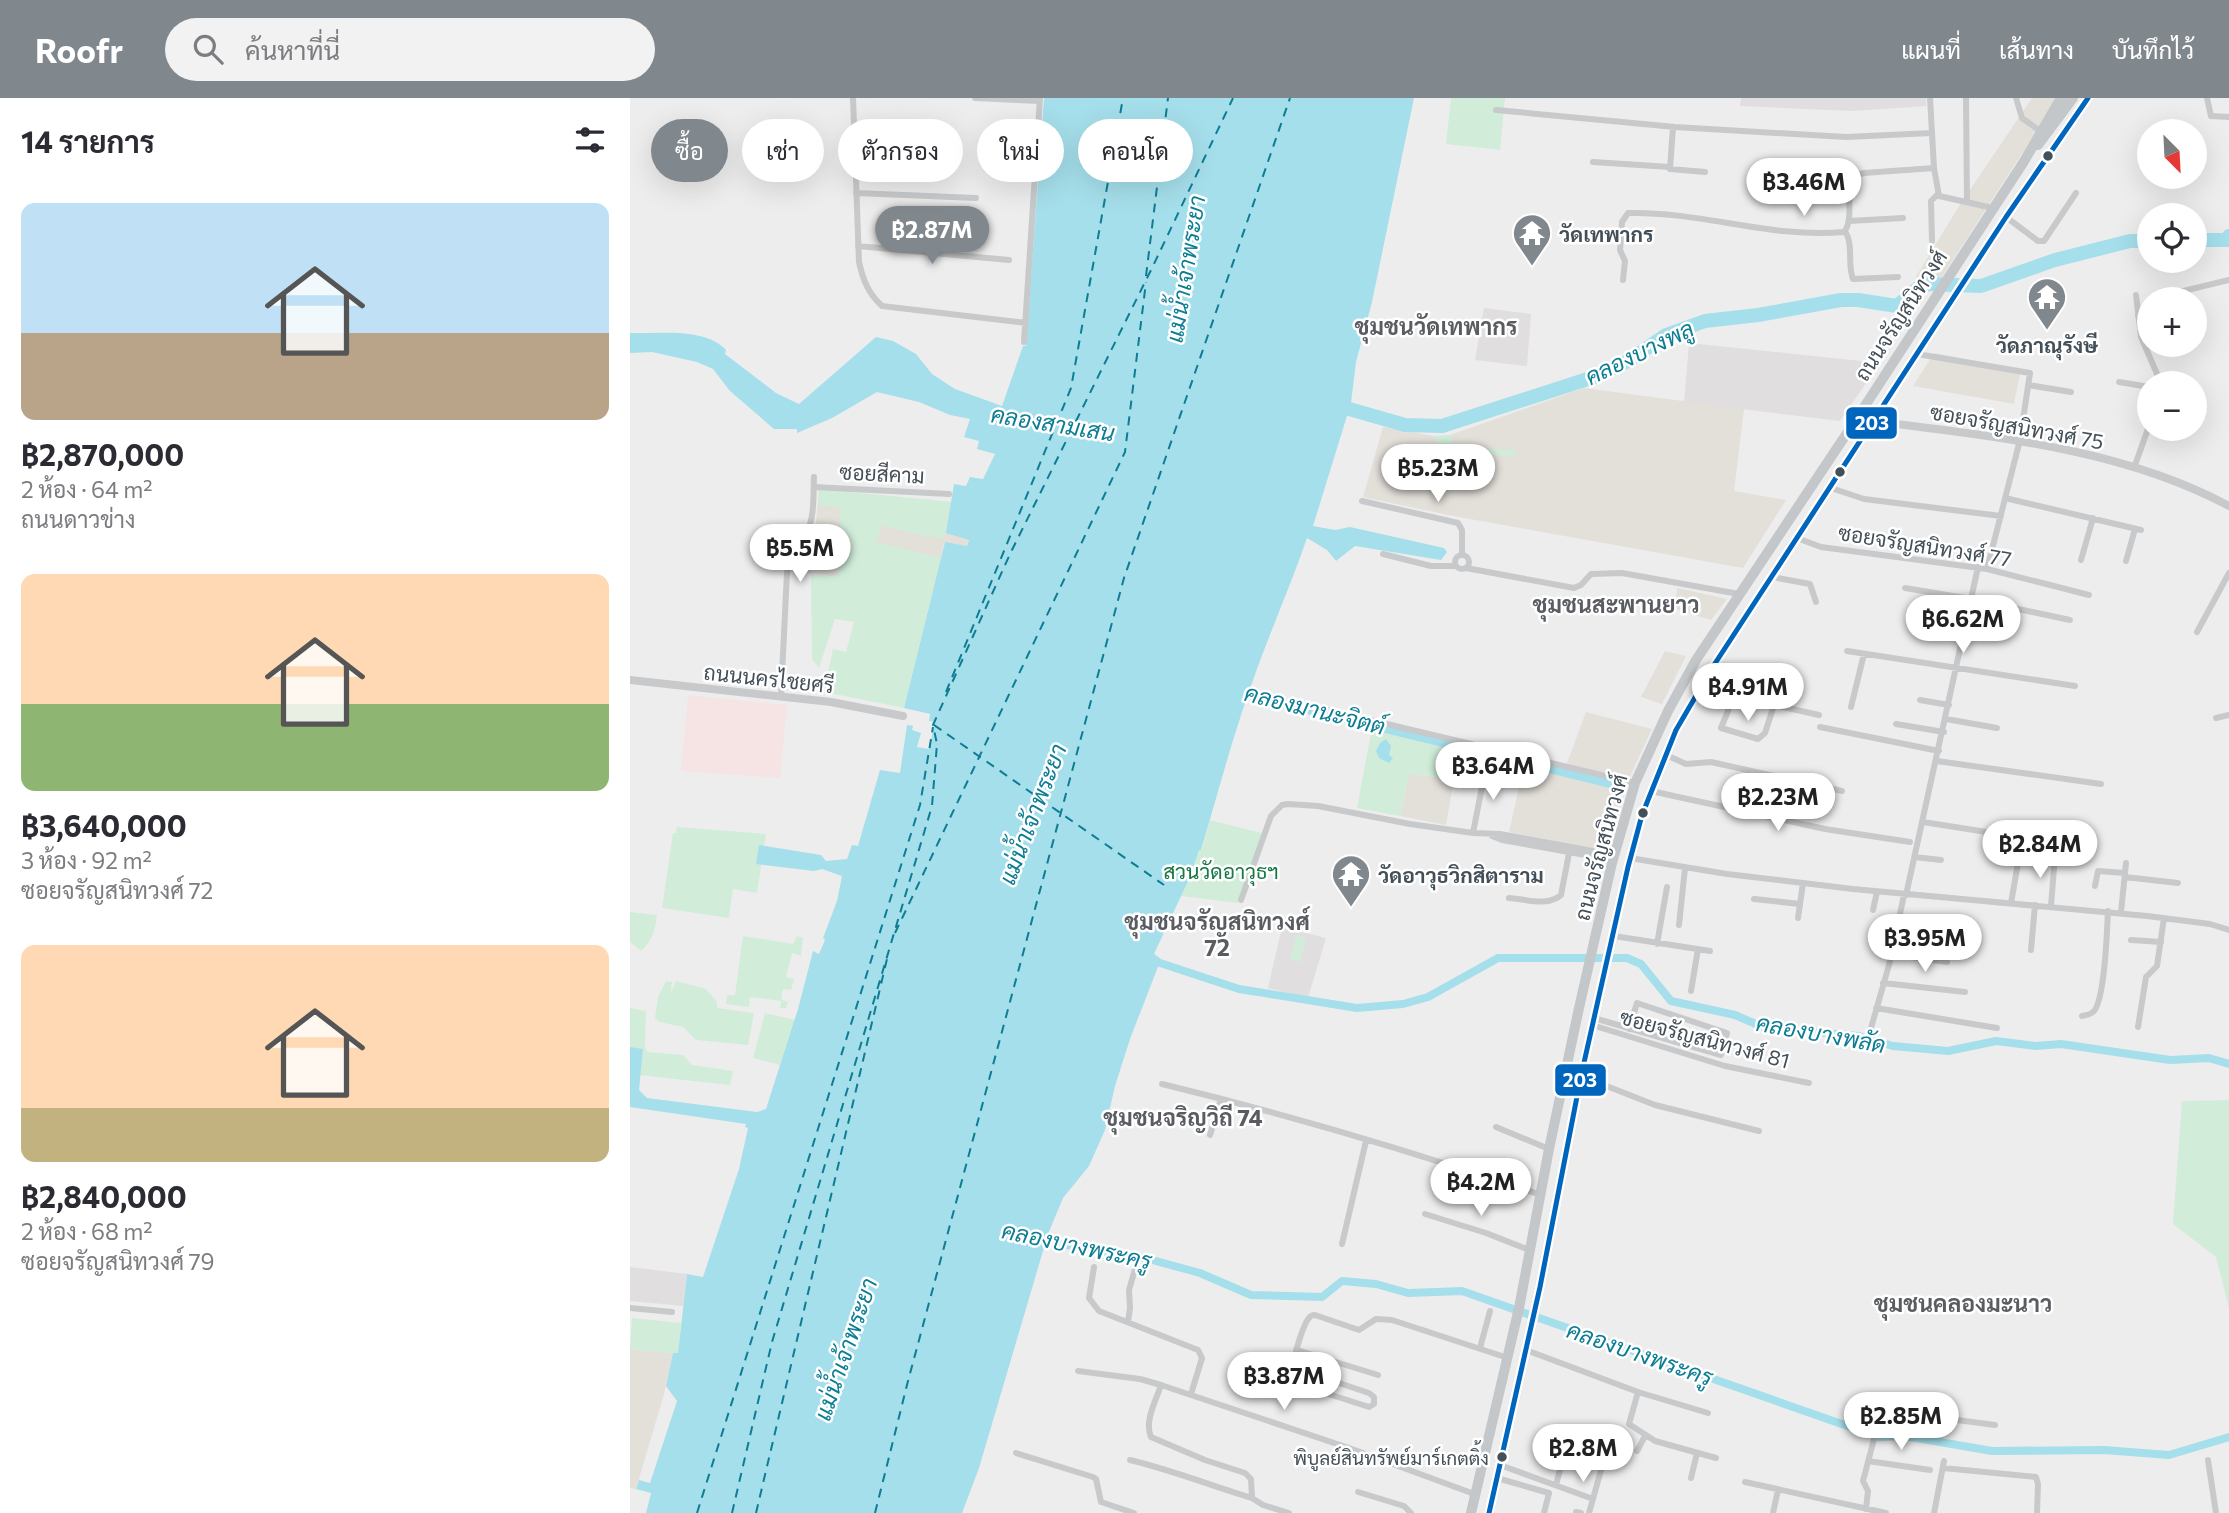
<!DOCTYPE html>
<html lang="th">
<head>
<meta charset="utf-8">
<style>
  body { margin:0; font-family:Commissioner,Sarabun,sans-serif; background:#f2f2f3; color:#2b2b33; height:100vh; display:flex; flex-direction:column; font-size:26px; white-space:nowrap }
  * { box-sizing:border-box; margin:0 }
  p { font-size:23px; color:#7c7c81 }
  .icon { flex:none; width:38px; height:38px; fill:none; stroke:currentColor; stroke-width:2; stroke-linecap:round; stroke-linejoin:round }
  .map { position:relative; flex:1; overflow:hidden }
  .details { display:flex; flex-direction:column; background:#fff; width:630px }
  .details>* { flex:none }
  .top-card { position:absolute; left:21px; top:21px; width:665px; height:63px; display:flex; gap:14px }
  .needle { width:46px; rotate:156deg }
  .controls { position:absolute; left:1507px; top:21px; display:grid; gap:14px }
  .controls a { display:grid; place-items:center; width:70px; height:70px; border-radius:50%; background:#fff; box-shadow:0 7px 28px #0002; font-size:35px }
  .price { position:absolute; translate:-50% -60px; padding:0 16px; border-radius:24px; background:#fff; color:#222; font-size:23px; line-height:46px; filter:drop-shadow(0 2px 4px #0008) }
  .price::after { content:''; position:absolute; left:50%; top:42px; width:21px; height:16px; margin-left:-10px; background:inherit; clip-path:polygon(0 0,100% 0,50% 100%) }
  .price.on { background:#80878d; color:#fff }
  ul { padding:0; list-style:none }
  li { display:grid; align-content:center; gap:14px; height:371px; padding:0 21px }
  li span { display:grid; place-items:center; height:217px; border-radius:14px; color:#555 }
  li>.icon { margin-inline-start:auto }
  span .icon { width:126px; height:126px; fill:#fffc; stroke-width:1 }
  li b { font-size:30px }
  h2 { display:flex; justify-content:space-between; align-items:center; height:84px; padding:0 21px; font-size:30px }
  .pill { padding:0 24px; border-radius:32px; background:#fff; box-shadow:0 7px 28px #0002; font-size:24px; line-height:63px }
  .pill.on { background:#80878d; color:#fff }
  header { display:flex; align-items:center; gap:42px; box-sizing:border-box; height:98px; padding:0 35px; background:#80878d; color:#fff }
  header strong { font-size:33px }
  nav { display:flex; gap:38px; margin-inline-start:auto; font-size:24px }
  .search { width:490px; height:63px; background:#f2f2f3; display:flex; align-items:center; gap:18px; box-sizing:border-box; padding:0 24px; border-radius:38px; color:#7c7c81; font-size:26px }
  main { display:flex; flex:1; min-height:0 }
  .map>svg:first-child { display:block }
  .commercial { fill:#e3e0da }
  .education { fill:#e0dedf }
  .medical { fill:#f5e4e3 }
  .green { fill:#d1edda }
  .water { fill:#a5dfeb }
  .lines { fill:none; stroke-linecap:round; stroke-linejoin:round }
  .canal { stroke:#a5dfeb; stroke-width:8 }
  .river { stroke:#a5dfeb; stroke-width:14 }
  .ferry { stroke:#0d7d94; stroke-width:2; stroke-dasharray:9 7; stroke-linecap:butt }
  .minor { stroke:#c7c9cb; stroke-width:6 }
  .tertiary { stroke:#c7c9cb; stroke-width:8 }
  .primary { stroke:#c3c7ca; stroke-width:10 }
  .bus-1-casing { stroke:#fff; stroke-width:10 }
  .bus-1 { stroke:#0065bd; stroke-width:5 }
  .bus-dot { fill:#445059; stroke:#fff; stroke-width:2.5 }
  .labels { text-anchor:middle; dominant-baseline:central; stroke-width:5; stroke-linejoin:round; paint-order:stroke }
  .bus-label { font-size:19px; fill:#445059; stroke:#fff; text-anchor:end }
  .poi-label { font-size:21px; font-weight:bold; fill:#445059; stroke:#fff; text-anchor:start }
  .street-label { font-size:21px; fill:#445059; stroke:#fff }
  .park-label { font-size:21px; fill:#177844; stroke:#fff }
  .water-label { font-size:23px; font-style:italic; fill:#0d7d94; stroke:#fff }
  .neighbourhood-label { font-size:23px; font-weight:bold; fill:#595c61; stroke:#fff }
  .line-badge { stroke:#fff; stroke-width:2.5 }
  .badge-label { font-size:19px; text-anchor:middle; font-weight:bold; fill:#fff }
</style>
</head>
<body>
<header>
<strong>Roofr</strong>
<div class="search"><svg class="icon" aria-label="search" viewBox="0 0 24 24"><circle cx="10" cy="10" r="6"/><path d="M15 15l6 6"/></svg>ค้นหาที่นี่</div>
<nav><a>แผนที่</a><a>เส้นทาง</a><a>บันทึกไว้</a></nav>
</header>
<main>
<section class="details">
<h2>14 รายการ<svg class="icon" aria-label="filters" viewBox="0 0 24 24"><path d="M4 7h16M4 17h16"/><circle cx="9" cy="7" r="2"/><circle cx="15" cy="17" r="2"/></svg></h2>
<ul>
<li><span style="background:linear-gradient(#bfe0f5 60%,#b9a48a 0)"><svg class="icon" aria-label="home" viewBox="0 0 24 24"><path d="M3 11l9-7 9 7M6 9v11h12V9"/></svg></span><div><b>฿2,870,000</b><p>2 ห้อง · 64 m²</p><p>ถนนดาวข่าง</p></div></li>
<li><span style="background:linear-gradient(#ffd9b3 60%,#8fb573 0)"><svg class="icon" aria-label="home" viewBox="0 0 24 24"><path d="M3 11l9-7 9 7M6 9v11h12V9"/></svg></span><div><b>฿3,640,000</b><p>3 ห้อง · 92 m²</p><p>ซอยจรัญสนิทวงศ์ 72</p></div></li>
<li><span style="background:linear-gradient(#ffd9b3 75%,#c2b280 0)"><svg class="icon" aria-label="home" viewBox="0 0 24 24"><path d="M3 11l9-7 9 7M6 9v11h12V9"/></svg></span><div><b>฿2,840,000</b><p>2 ห้อง · 68 m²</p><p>ซอยจรัญสนิทวงศ์ 79</p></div></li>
</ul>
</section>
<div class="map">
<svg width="1599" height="1415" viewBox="0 0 1599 1415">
  <rect width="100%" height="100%" fill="#eeeded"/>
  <path class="commercial" d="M1402,0H1428L1310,182L1284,187L1287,177L1329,108Z
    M1304,255L1391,271L1384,306L1283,288Z
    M954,290L1114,311L1104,393L1156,402L1113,470L823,418L733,399L753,329L804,338L820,337Z
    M189,391L339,441L337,448L314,445L304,493L164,473L184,447Z
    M1047,490L1097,501L1081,522L1046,511Z
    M1035,553L1056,558L1032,606L1011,599Z
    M956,614L1022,631L994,691L979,754L879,734L894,667L933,676Z
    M779,675L824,682L816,727L770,718Z
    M0,1251L43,1255L34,1296L6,1391L0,1390Z"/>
  <path class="education" d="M1111,0H1296V8L1223,13L1110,8Z
    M854,210L901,216L897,268L845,262Z
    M1059,245L1250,265L1210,323L1054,304Z
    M652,829L696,840L678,900L638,890Z
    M0,1169L57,1176L53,1208L0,1203Z"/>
  <path class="medical" d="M58,597L157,607L150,680L51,673Z"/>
  <path class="green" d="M821,0H875L870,52L816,46Z
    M820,337L823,350L885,352L886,358L825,356L820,371H815L813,353L804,338Z
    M189,391L323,404L316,435L312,441L251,428L246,444L311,460L274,610L194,594L203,551L216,554L224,524L205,521L189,570L182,561L181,476L208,479L211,457L184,447V440L209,441L211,410L188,407Z
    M742,629L830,651L824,682L779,675L770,718L727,710Z
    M580,722L632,735L608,805L551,798L569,751H572Z
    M47,729L136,736L127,795L103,791L99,820L32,810L43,735H46Z
    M0,814L27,817C25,832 23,842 11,853L0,844Z
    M113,838L163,846L167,838L173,840L171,858L162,855L156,879L164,881L161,892L153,891L151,901L158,904L156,910H150L151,903L120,899L119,909L96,906L97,897H105Z
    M666,838L676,840L670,864L660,862Z
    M36,883L42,884L41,895L46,883L76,891L87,904V910L124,915L118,947L66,942L53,929L29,924L25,920L28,899Z
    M0,910L16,913L15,950L18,954L53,957L62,967L103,973L100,987L0,976Z
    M135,915L165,922L150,967L123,960Z
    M1599,1002V1210L1586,1159L1543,1126L1552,1003Z
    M2,1220L51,1225L48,1256L0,1251Z"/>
  <path class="water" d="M414,0H784L742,204L726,264L721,305L683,428L705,432L720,429L814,450L817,454L811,462L725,448L706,463L697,452L677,440C662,484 643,527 627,571C605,630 589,691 571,752H569L559,781L524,856L531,861L500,941L485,988L475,1032L459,1068L433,1100L418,1136L349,1370L332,1415H16L21,1395L6,1391L9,1382L20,1385L47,1303L36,1288L43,1255H48L57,1176L73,1179L109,1071L118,1030L115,1029L116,1026L0,1009V949L13,951L9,992L17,1000L127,1014L136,1011L168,911L183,853L189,856L195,842L193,840L207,803L212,778L192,771L184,773L126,766L129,747L191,757L196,763L217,761L222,747L228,748L250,672L270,675L277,627L283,628L282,632L291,635L287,649L299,651L305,624L299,623L300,616L274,610L315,444L337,448L339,442L316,435L324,386L336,388L340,379L353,381L365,356L347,351L349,343L334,339L340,321L320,317L289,304L247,294L202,320L167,335V331H144L100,293L83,271L67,264L22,254L0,255V235C29,236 75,229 96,252L95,256L146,295L169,306L246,239L263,243L286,256L302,276L325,291L372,308L393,248H396Z
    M756,641L761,648L759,657L763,660L759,665L749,660L746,653L750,645Z"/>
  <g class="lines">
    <path class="canal" d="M608,595L993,689
      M521,862L609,891L727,910L773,906L798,899L868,860H997L1011,866L1041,903L1105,917L1135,930L1229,938L1263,948L1318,953L1366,943L1406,948L1431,946L1540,962L1579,960L1599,966
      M407,1142L515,1160L570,1175L621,1197L692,1199L712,1183L746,1186L778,1195L832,1193L1249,1339L1275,1338L1362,1353L1474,1352L1539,1357L1599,1339"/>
    <path class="river" d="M1564,142H1597L1599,138
      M702,306L775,327L812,328L964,279L998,263L1036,237L1075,223L1128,217L1211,202H1228L1267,208L1288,190L1297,186L1351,188L1425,162L1500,143H1519"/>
    <path class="ferry" d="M516,178L538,0
      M316,594L441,290L493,0
      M304,627L534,787
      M265,835L495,354L516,184
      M67,1415L290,707L303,629
      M102,1415L142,1244L302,708L307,646L303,627L380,456L523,168L603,0
      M126,1415L257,861
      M245,1415L278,1283L494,480L660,0"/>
    <path class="minor" d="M223,0L229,164C233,182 238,195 252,208L396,225
      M345,0L410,3
      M1300,0L1304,70
      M1336,0L1337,104
      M1386,0L1392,20L1410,33
      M1577,0L1581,18L1599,19
      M866,12L1045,29L1216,39L1302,35
      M1043,29L1040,71L1075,74
      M963,64L1040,69
      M226,95L346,100
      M1376,119L1408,143H1414L1446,95
      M1219,123L1273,120
      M1215,133C1224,147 1217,166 1223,181L1268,179
      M1302,143L1301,103L1308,96
      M228,148L379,162
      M993,182L995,163L990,152L992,124L998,115C1070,113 1142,141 1214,134C1223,124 1218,98 1219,83L1222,78L1234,75L1304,70L1309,98L1363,110
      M1506,197L1511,239L1531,285
      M1533,201V198L1599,182
      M1508,218L1519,216
      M394,244L410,0
      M1287,256L1400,275L1390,342L1357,471
      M1489,284L1519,289
      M1398,287L1441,294
      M1504,370L1519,328
      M184,389L319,396
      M1201,390L1234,401L1371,418
      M1375,400L1511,432
      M732,403L828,425L832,432V457
      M1167,440L1191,449L1357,471L1459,497
      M753,456L801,468H825
      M825 464a7 7 0 1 1 14 0a7 7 0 1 1-14 0Z
      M1451,462L1463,420
      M1496,463L1505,431
      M836,470L944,490L951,487L961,476L992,475L1109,496
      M1142,479L1180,486L1186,504
      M1275,490L1341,501L1440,522
      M1567,534L1599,475
      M1217,553L1445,588
      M1075,582L1104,598L1189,617
      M151,598L157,474C161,459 171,448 177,434C185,417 183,397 184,379
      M1104,598L1091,630L1128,641L1135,635L1144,607
      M1290,602L1319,607
      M677,607L1005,685
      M1221,609L1234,556
      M1586,620L1599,617
      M1316,621L1367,630
      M1266,626L1314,634
      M1190,629L1309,653
      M1036,657L1056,666L1081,664L1212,693
      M1307,663L1471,686
      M1021,693L1195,731L1280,744
      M1293,724L1382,738
      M843,735L856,668
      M862,738L872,742L983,762
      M1285,759L1311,762
      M1000,760L1097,776L1223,791L1517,818L1580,826L1599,832
      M1495,779L1548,785
      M1465,788L1468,773L1495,775
      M1276,797L1348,469
      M879,800C895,801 918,809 931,797L940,750
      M1124,801L1170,806
      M611,802L641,718L652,707L658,706L688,708L780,726L843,735L870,736L984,757
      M1381,805L1388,765L1402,762
      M1421,808L1425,758
      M1243,812L1247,794
      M1491,814L1496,765
      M1168,820L1173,785
      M1049,827L1055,770
      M984,838L1080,853
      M1501,842L1531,844
      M1027,846L1037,789
      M1401,852L1405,807
      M1261,856L1317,864
      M1253,885L1335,894
      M1061,893L1068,851
      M1246,910L1367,930
      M1452,918C1456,917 1460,917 1463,914C1475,904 1477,831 1478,813
      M964,920L1091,957L1097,935L1007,905L999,931
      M962,927L1095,968L1179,985
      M1508,929L1516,879L1527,868L1534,820
      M1241,930L1259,867L1274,797
      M951,978L1025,1007L1129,1033
      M532,986C660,1017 787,1055 911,1097
      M866,1029L919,1051
      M580,1037L591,1001
      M795,1116L856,1135L899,1152
      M712,1146L736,1043
      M464,1169L459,1200L469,1213L568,1252L572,1260L561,1296
      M0,1210L42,1214
      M498,1224L500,1210L499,1192L507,1164
      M850,1250L860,1213
      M667,1252L748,1277
      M896,1252L1008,1294L1078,1315
      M661,1269L739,1295L744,1299V1306L739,1309L661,1284C658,1276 673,1224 680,1219C681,1217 683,1217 685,1217L729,1232L746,1221L762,1222L878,1260
      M448,1273L510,1281L531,1287L722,1351L847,1397
      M531,1287C526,1303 514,1323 521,1339L575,1362L615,1375L621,1381L622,1400
      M1008,1294L999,1326L1025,1343L1086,1360
      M909,1349L933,1360L926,1387
      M1007,1353L1015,1338
      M386,1355L463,1379L466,1381L471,1404L504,1415
      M500,1362C542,1372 582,1388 622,1400L633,1407L659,1415
      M1578,1362L1586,1415
      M1238,1363L1300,1372
      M870,1367L963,1401
      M1313,1370L1406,1379L1408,1386L1407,1415
      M867,1380L919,1395L914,1415
      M1061,1380L1067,1355
      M1115,1384L1256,1415
      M728,1394L774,1408L781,1415
      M1236,1411L1238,1393L1233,1383L1244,1341L1255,1315L1282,1316L1365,1327
      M946,1414L951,1415
      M959,1415L973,1365
      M1143,1415L1148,1392
      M1304,1415L1314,1363"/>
    <path class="tertiary" d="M1244,323C1364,339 1491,350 1599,408
      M0,582L201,604L273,618"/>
    <path class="primary" d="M1408,47L1443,0
      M841,1415L889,1210L919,1051L949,910L982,765L1005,685L1038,613L1066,562L1229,317L1393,65L1431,0
      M859,1415L910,1189L951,978L998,769L1012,717L1046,632L1084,567L1376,119L1458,0"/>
    <g class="bus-1-casing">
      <path id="bus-1" d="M859,1415L910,1189L951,978L998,769L1012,717L1046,632L1084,567L1376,119L1458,0"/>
    </g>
    <use href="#bus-1" class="bus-1"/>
  </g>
  <defs>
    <g id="temple-pin" transform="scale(2.0125)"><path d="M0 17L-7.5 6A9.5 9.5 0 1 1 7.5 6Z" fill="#80878d" stroke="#fff"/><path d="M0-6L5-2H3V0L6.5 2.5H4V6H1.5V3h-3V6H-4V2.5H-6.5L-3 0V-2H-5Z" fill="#fff"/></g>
  </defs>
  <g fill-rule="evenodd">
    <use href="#temple-pin" x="902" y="135"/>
    <use href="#temple-pin" x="1417" y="199"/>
    <use href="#temple-pin" x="721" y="776"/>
  </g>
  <g class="bus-dot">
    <circle cx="1418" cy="58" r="6"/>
    <circle cx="1210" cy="374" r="6"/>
    <circle cx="1013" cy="715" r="6"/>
    <circle cx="872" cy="1359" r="6"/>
  </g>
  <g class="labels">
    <g class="bus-label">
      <text x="859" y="1359">พิบูลย์สินทรัพย์มาร์เกตติ้ง</text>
    </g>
    <g class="poi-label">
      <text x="929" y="135">วัดเทพากร</text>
      <text x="1417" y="246" text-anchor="middle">วัดภาณุรังษี</text>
      <text x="748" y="776">วัดอาวุธวิกสิตาราม</text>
    </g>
    <g class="street-label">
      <text transform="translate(1270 217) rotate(-57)">ถนนจรัญสนิทวงศ์</text>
      <text transform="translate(1387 328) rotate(10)">ซอยจรัญสนิทวงศ์ 75</text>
      <text transform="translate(252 375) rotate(3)">ซอยสีคาม</text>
      <text transform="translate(1295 447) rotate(9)">ซอยจรัญสนิทวงศ์ 77</text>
      <text transform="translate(139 580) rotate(6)">ถนนนครไชยศรี</text>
      <text transform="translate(970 749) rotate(-75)">ถนนจรัญสนิทวงศ์</text>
      <text transform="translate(1075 940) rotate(15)">ซอยจรัญสนิทวงศ์ 81</text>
    </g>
    <g class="park-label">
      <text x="591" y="772">สวนวัดอาวุธฯ</text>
    </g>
    <g class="water-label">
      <text transform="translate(555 171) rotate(-81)">แม่น้ำเจ้าพระยา</text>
      <text transform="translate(1009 254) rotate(-26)">คลองบางพลู</text>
      <text transform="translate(423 325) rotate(9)">คลองสามเสน</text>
      <text transform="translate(685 611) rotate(14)">คลองมานะจิตต์</text>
      <text transform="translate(402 716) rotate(-69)">แม่น้ำเจ้าพระยา</text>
      <text transform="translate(1191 935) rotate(10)">คลองบางพลัด</text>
      <text transform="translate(447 1147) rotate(12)">คลองบางพระครู</text>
      <text transform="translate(215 1251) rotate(-71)">แม่น้ำเจ้าพระยา</text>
      <text transform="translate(1010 1255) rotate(19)">คลองบางพระครู</text>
    </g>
    <g class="neighbourhood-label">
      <text x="806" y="228">ชุมชนวัดเทพากร</text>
      <text x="986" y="506">ชุมชนสะพานยาว</text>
      <text x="587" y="823">ชุมชนจรัญสนิทวงศ์<tspan x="587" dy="26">72</tspan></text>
      <text x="553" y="1019">ชุมชนจริญวิถี 74</text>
      <text x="1333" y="1205">ชุมชนคลองมะนาว</text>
    </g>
  </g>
  <g class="line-badge">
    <rect x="1215" y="308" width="53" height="34" rx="7" fill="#0065bd"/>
    <rect x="924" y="965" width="53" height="34" rx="7" fill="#0065bd"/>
  </g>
  <g class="badge-label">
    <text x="1242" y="332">203</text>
    <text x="950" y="989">203</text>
  </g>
</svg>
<div class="controls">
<a><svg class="needle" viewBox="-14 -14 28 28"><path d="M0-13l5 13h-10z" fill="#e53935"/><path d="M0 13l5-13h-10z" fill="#7c7c81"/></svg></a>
<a><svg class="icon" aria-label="locate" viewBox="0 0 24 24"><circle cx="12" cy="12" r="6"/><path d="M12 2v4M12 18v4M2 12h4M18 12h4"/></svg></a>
<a>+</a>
<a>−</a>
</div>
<b class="price" style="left:1174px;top:120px">฿3.46M</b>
<b class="price on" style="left:302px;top:168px">฿2.87M</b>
<b class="price" style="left:808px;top:406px">฿5.23M</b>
<b class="price" style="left:170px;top:486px">฿5.5M</b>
<b class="price" style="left:1333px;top:557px">฿6.62M</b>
<b class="price" style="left:1118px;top:625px">฿4.91M</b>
<b class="price" style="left:863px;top:704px">฿3.64M</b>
<b class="price" style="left:1148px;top:735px">฿2.23M</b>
<b class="price" style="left:1410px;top:782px">฿2.84M</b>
<b class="price" style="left:1295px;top:876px">฿3.95M</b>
<b class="price" style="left:851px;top:1120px">฿4.2M</b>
<b class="price" style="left:654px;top:1314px">฿3.87M</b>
<b class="price" style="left:1271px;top:1354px">฿2.85M</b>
<b class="price" style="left:953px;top:1386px">฿2.8M</b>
<div class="top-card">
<a class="pill on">ซื้อ</a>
<a class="pill">เช่า</a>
<a class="pill">ตัวกรอง</a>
<a class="pill">ใหม่</a>
<a class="pill">คอนโด</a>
</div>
</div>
</main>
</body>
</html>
